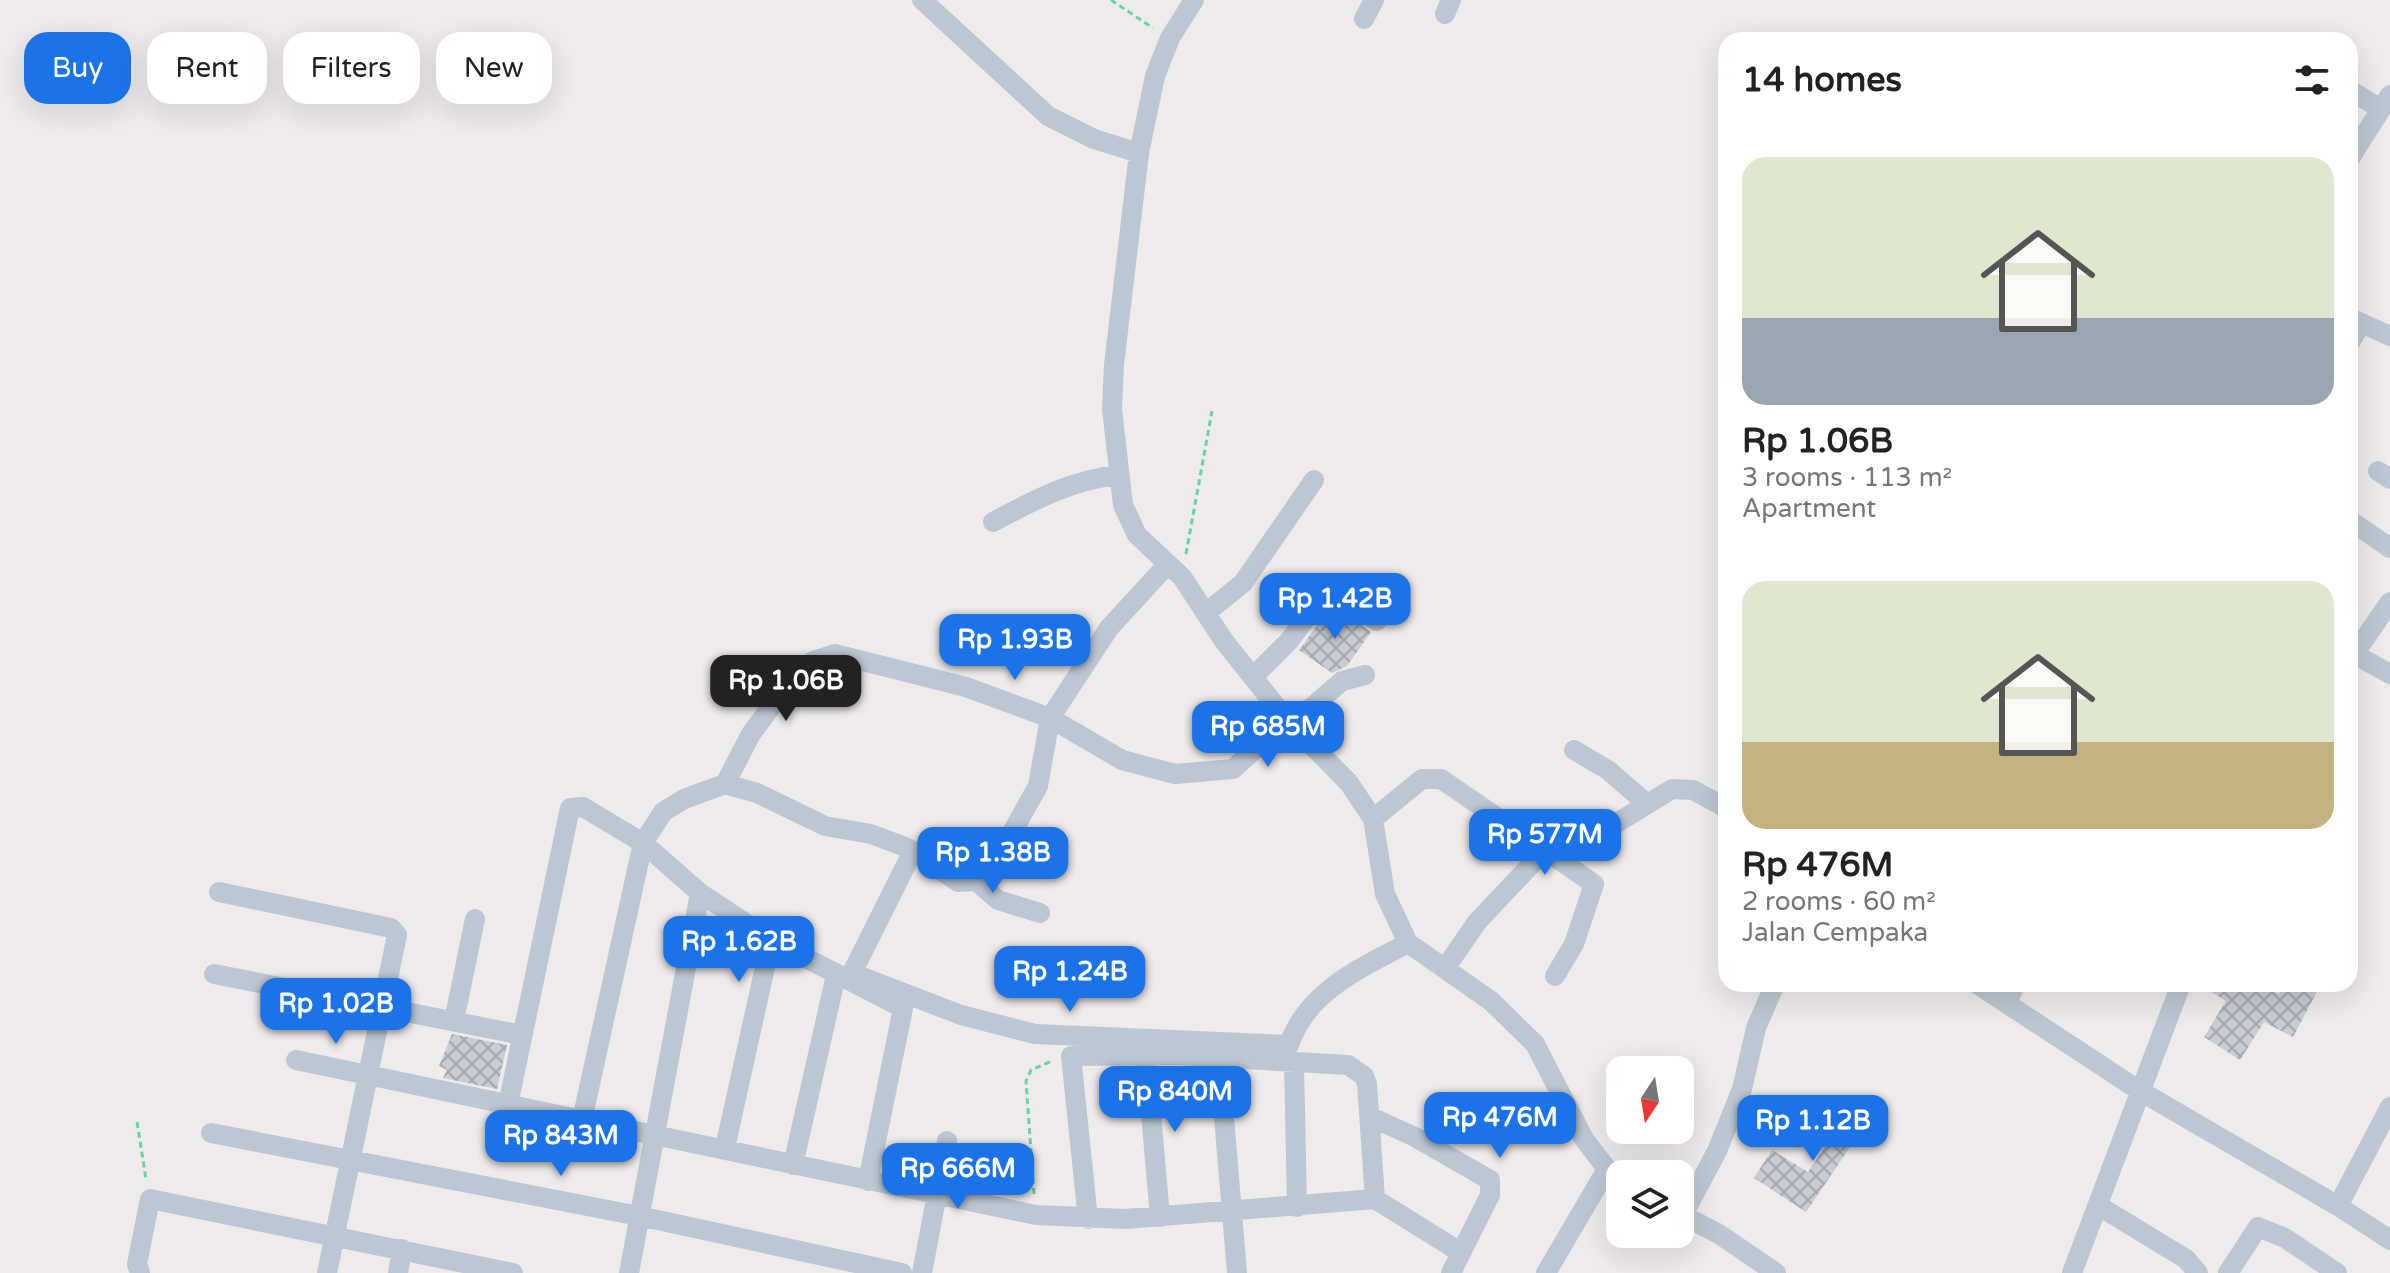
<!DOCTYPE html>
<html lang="en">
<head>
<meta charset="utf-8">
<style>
  body { margin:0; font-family:"Varela Round",sans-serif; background:#f2f2f2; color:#222; height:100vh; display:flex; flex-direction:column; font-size:30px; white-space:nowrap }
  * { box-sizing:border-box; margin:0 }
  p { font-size:26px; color:#767676 }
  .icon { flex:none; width:44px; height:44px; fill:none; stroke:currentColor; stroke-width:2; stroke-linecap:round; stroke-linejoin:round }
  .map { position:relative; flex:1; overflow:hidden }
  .side { position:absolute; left:1718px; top:32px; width:640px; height:960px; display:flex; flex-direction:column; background:#fff; border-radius:24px; box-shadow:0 8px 32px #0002 }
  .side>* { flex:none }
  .hud { position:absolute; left:24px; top:32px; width:760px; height:72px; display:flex; gap:16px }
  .needle { width:52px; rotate:192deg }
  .controls { position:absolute; left:1606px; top:1056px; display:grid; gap:16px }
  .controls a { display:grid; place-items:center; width:88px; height:88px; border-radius:16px; background:#fff; box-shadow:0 8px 32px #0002; font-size:40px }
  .price { position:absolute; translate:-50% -68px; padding:0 18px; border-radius:16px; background:#1a73e8; color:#fff; font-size:26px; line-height:52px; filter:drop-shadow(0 2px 4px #0008) }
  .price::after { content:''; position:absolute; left:50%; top:48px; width:24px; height:18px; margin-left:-12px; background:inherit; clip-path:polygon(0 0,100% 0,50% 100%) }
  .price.active { background:#222; color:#fff }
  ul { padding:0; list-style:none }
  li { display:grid; align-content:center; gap:16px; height:424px; padding:0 24px }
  li span { display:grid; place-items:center; height:248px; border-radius:24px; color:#555 }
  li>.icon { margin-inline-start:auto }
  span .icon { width:144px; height:144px; fill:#fffc; stroke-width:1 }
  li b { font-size:34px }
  h2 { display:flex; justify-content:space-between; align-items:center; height:96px; padding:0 24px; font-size:34px }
  .tag { padding:0 28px; border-radius:24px; background:#fff; box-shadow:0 8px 32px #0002; font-size:28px; line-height:72px }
  .tag.active { background:#1a73e8; color:#fff }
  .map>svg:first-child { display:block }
  .building { fill:url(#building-cross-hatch) }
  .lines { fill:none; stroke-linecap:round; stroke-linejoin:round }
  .path { stroke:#66d5a1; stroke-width:3; stroke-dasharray:6 4; stroke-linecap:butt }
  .minor { stroke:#bcc7d3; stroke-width:20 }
</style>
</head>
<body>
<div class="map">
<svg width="2390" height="1273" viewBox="0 0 2390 1273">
  <defs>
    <pattern id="building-cross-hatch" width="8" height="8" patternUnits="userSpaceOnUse" patternTransform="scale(2)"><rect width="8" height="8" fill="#c9ccd4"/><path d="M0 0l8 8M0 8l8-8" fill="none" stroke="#a5a8af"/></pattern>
  </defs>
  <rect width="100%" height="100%" fill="#eeebea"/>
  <path class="building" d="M1332,605L1371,632L1347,666L1332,673L1299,650Z
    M2198,984H2259L2279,994L2285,984H2321L2293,1037L2264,1022L2240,1060L2204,1037L2226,1001Z
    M452,1034L507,1045L497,1089L443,1078L447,1070L439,1066Z
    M1857,1100L1874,1112L1806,1212L1754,1178L1772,1150L1808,1172Z"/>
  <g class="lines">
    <path class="path" d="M1111,0L1153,28
      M1186,554L1212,411
      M137,1122L146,1179
      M1034,1194L1026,1081L1031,1070L1052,1061"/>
    <path class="minor" d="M922,0L1048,116L1094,139L1139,153
      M1194,0L1170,38L1155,76L1139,153L1114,365L1112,409L1123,505L1137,535L1182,577L1224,641L1287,720L1349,783L1373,819L1385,894L1408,943L1491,1001L1535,1044L1584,1139L1607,1169L1620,1177
      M1445,14L1451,0
      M1364,19L1374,0
      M2350,90L2379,108
      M2350,158L2390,95
      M2350,318L2390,336
      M2350,342L2362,323
      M2378,471L2390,479
      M2351,521L2390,548
      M993,522C1032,501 1072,480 1117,475
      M1207,612L1243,583L1314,480
      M2354,654L2390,674
      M2350,660L2390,602
      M1254,676L1289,641L1327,590H1333L1377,621
      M1574,750L1608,770L1646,803
      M725,784L751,734L793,677L813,661L835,654L966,687L1050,718L1122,760L1175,774L1233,769L1287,720L1312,707L1342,681L1365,675
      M1373,819L1422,779H1441L1558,859L1672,789L1693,790L1726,808
      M913,851L852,973L961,1015L1035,1034L1289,1045C1307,991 1361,968 1408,943
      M976,881L998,900L1040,913
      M219,892L391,928L397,935L327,1273
      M1446,967L1477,922L1543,852
      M214,974L522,1035
      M1555,976L1574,944L1594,884L1558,859
      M1977,984L2140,1091L2338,1206L2390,1240
      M2007,1004L2015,984
      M454,1021L475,919
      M1146,1056L1160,1217
      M1219,1058L1237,1273
      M296,1060L1036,1215L1125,1219L1375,1199L1460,1252
      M1294,1062L1297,1207
      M508,1105L570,808L583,807L643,843L663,812L684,799L725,784L757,793L825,826L871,834L908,848L958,882L976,881L993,866L1038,786L1050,718L1109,628L1167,565
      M1371,1117L1415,1137L1490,1180V1195L1451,1273
      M582,1120L643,843L700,893
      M211,1133L639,1216L902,1273
      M725,1148L771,940L903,1008L868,1181
      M793,1165L836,975
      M2099,1206L2186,1259L2198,1273
      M2338,1206L2390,1107
      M1680,1214L1719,1234L1776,1273
      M1683,1215L1717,1151L1742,1089L1756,1028L1775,984
      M1088,1219L1071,1056L1175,1055L1348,1065L1364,1076L1367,1084L1375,1199
      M140,1273L137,1264L150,1199L513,1273
      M398,1273L402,1249
      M629,1273L700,893L771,940
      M922,1273L947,1141
      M1546,1273L1607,1169
      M2072,1273L2181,984
      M2228,1273L2258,1227L2285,1238L2337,1273"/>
  </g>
</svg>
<div class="controls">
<a><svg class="needle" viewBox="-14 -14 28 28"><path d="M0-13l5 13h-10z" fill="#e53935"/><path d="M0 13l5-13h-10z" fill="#767676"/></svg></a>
<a><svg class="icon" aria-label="layers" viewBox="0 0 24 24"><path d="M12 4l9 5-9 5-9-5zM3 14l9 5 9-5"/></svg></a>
</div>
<b class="price" style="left:1335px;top:641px">Rp 1.42B</b>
<b class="price" style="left:1015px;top:682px">Rp 1.93B</b>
<b class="price active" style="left:786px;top:723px">Rp 1.06B</b>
<b class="price" style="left:1268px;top:769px">Rp 685M</b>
<b class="price" style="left:1545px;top:877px">Rp 577M</b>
<b class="price" style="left:993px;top:895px">Rp 1.38B</b>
<b class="price" style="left:739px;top:984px">Rp 1.62B</b>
<b class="price" style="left:1070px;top:1014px">Rp 1.24B</b>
<b class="price" style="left:336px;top:1046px">Rp 1.02B</b>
<b class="price" style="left:1175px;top:1134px">Rp 840M</b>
<b class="price" style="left:1500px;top:1160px">Rp 476M</b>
<b class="price" style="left:1813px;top:1163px">Rp 1.12B</b>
<b class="price" style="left:561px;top:1178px">Rp 843M</b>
<b class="price" style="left:958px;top:1211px">Rp 666M</b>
<div class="hud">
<a class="tag active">Buy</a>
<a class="tag">Rent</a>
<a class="tag">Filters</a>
<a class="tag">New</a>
</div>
<section class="side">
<h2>14 homes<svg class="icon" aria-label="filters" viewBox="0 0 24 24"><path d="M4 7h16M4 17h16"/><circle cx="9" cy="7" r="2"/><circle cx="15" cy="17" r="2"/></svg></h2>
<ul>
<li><span style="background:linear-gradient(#dfe7d0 65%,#9aa5b1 0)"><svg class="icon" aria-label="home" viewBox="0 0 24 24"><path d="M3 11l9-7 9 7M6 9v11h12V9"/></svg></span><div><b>Rp 1.06B</b><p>3 rooms · 113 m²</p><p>Apartment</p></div></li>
<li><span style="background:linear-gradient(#dfe7d0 65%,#c2b280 0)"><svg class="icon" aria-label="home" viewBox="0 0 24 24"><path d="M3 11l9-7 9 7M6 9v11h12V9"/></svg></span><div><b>Rp 476M</b><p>2 rooms · 60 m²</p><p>Jalan Cempaka</p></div></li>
</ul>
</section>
</div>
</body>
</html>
